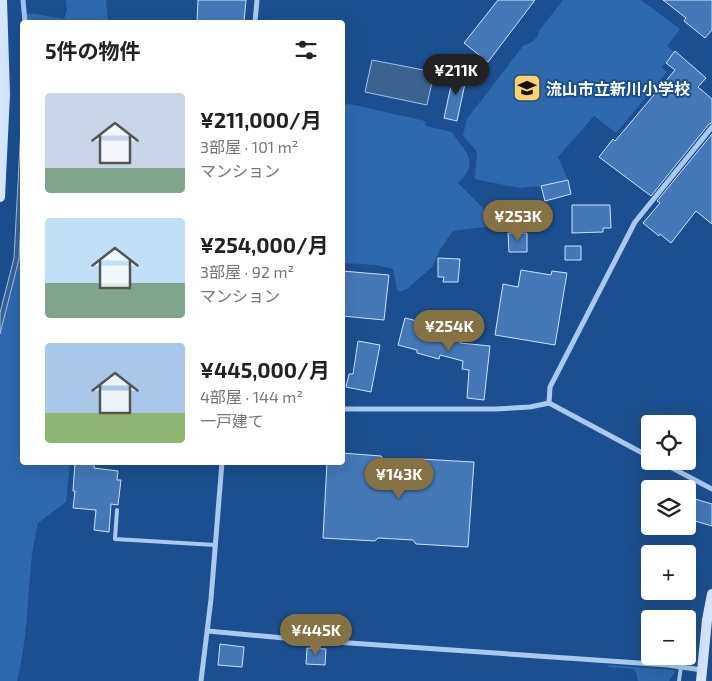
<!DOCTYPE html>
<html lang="ja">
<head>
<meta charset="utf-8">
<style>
  body { margin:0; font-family:"Exo 2","Noto Sans JP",sans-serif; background:#f2f2f2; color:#222; height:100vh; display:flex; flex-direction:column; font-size:19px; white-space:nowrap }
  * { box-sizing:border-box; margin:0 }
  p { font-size:16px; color:#767676 }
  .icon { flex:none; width:28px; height:28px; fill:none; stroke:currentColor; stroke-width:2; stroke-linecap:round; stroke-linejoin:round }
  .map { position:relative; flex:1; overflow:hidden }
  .sheet { position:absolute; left:20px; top:20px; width:325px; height:445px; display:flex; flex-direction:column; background:#fff; border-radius:5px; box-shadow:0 5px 20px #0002 }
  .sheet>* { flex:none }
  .tools { position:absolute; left:641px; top:415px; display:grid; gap:10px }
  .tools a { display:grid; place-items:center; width:55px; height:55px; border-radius:5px; background:#fff; box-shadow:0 5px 20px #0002; font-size:25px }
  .price { position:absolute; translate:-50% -42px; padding:0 11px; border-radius:18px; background:#857141; color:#fff; font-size:16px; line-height:32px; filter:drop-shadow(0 1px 2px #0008) }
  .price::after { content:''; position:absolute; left:50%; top:30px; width:15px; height:11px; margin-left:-8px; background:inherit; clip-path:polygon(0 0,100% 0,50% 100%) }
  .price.current { background:#222; color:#fff }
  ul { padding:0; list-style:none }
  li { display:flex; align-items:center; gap:15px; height:125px; padding:0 25px }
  li span { display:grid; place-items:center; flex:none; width:140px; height:100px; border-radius:5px; color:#555 }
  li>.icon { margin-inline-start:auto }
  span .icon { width:60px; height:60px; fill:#fffc; stroke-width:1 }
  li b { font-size:21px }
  h2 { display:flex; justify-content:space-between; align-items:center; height:60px; padding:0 25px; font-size:21px }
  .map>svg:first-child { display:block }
  .green { fill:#2e69ad }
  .water { fill:#3c6290; stroke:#9cc4f0 }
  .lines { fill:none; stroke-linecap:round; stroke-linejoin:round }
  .stream { stroke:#9cc4f0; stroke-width:5 }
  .building { fill:#4478b7; stroke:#cfe3fa }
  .lane { stroke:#a9c9ee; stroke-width:4 }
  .street { stroke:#a9c9ee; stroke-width:5 }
  .secondary { stroke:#d6e6fa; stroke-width:10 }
  .labels { text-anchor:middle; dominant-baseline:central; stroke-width:4; stroke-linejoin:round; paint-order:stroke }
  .poi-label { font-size:16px; font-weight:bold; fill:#fff; stroke:#1b4f8f; text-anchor:start }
</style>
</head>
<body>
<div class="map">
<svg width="712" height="681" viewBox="0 0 712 681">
  <rect width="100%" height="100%" fill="#1b4f8f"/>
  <path class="green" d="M66,0H106L108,22H27V14H35L64,19L67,10Z
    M563,0H641L680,29L667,46L674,52L662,67L667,72L616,133L594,116L558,157L568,180L541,186L519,188L475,179L477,152L463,135L467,119L523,46C529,44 539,39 539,31Z
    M350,104L425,121L426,126L452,132C465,153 481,161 458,183L500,225L453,231L441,248L432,267L407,289L399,292L397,289L393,269L377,265L343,263L342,105Z
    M22,199V462L70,463L66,502L38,523C35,537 32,551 31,565C27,604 27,643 17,681H0V334L19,259Z
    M609,665L673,670L675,672L669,681H638L636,672L633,669L608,667Z"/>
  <path class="water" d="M372,60L434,72L427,105L365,92Z
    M22,107V199L19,259L0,334V313L14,258Z"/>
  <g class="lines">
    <path class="stream" d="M23,0L25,22"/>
  </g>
  <path class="building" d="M198,0H246L244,22H197Z
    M498,0H535L488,62L464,43Z
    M663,0H712V30L705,38L684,21L686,18Z
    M675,51L706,78L698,87L712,99V123L709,124L651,196L599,157L613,139L615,141L675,70L666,63Z
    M454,72L467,74L457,121L444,118Z
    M712,134V224L696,211L671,243L660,234L659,236L643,223L660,203L657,201Z
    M568,180L571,194L545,201L541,186Z
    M572,205H610L611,228H603V232L572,233Z
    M508,233H527V252H509Z
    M565,246H581V260H565Z
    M438,258L460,259L458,282H443L444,277H438Z
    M521,270L551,275L552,271L567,273L555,345L495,335L503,284L518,287Z
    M342,271L389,275L384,320L342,316Z
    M405,318L447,328L445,336L461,340L460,343L490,346L484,400L467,398L469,370L462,369L463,361L440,355L439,359L417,353V350L398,345Z
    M358,341L380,345L371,392L346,387L349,374H353Z
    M342,453L381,456L385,461L416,463L420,459L474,462L468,547L416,544L413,540L378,538L375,541L323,538L327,462H342Z
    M75,462H95L94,468L118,471L117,480H121L118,505L111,504L109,532L94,530L96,510L73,508L75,491H73Z
    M688,497L712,504V526L688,519Z
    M220,644L244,647L242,667L218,665Z
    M307,648L326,649L325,665L306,664Z"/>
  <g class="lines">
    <path class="lane" d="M117,510L115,539L215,545
      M679,681L681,666"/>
    <path class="street" d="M255,22L257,0
      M549,403L550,387L635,222L712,127
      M342,409H495L530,407L549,403L650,457
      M659,461L712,489
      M208,631L306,640L668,665L702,670
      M201,681L211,599L222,462"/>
    <path class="secondary" d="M0,197L5,94L2,0
      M701,681L707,620L712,594"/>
  </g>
  <defs>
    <g id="school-square" transform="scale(1.4375)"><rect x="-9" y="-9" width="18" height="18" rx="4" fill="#ffd166" stroke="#1b4f8f"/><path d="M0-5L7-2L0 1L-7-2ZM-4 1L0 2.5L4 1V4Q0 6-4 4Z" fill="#111"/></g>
  </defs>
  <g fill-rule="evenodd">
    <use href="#school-square" x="527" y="88"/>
  </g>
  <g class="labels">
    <g class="poi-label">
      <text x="546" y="88">流山市立新川小学校</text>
    </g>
  </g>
</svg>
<div class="tools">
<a><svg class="icon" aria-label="locate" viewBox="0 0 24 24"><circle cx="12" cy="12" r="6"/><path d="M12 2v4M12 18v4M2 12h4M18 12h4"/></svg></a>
<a><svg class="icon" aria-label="layers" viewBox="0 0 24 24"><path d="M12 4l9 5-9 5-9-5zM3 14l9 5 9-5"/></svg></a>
<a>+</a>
<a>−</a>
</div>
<b class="price current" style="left:456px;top:96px">¥211K</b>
<b class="price" style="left:518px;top:242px">¥253K</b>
<b class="price" style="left:449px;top:352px">¥254K</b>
<b class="price" style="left:399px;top:500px">¥143K</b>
<b class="price" style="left:316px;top:656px">¥445K</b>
<section class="sheet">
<h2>5件の物件<svg class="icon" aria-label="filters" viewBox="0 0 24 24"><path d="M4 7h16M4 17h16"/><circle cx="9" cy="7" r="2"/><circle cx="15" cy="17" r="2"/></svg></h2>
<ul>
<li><span style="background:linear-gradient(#c9d6e8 75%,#7fa58c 0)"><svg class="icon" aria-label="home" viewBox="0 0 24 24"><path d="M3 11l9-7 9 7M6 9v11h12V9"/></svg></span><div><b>¥211,000/月</b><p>3部屋 · 101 m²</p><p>マンション</p></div></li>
<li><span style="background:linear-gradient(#bfe0f5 65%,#7fa58c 0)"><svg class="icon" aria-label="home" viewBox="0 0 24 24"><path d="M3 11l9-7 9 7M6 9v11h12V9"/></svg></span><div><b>¥254,000/月</b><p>3部屋 · 92 m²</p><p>マンション</p></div></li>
<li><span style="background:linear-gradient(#a9c7e8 70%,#8fb573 0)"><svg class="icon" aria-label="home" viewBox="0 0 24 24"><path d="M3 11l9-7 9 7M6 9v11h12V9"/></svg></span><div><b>¥445,000/月</b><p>4部屋 · 144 m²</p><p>一戸建て</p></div></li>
</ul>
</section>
</div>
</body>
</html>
